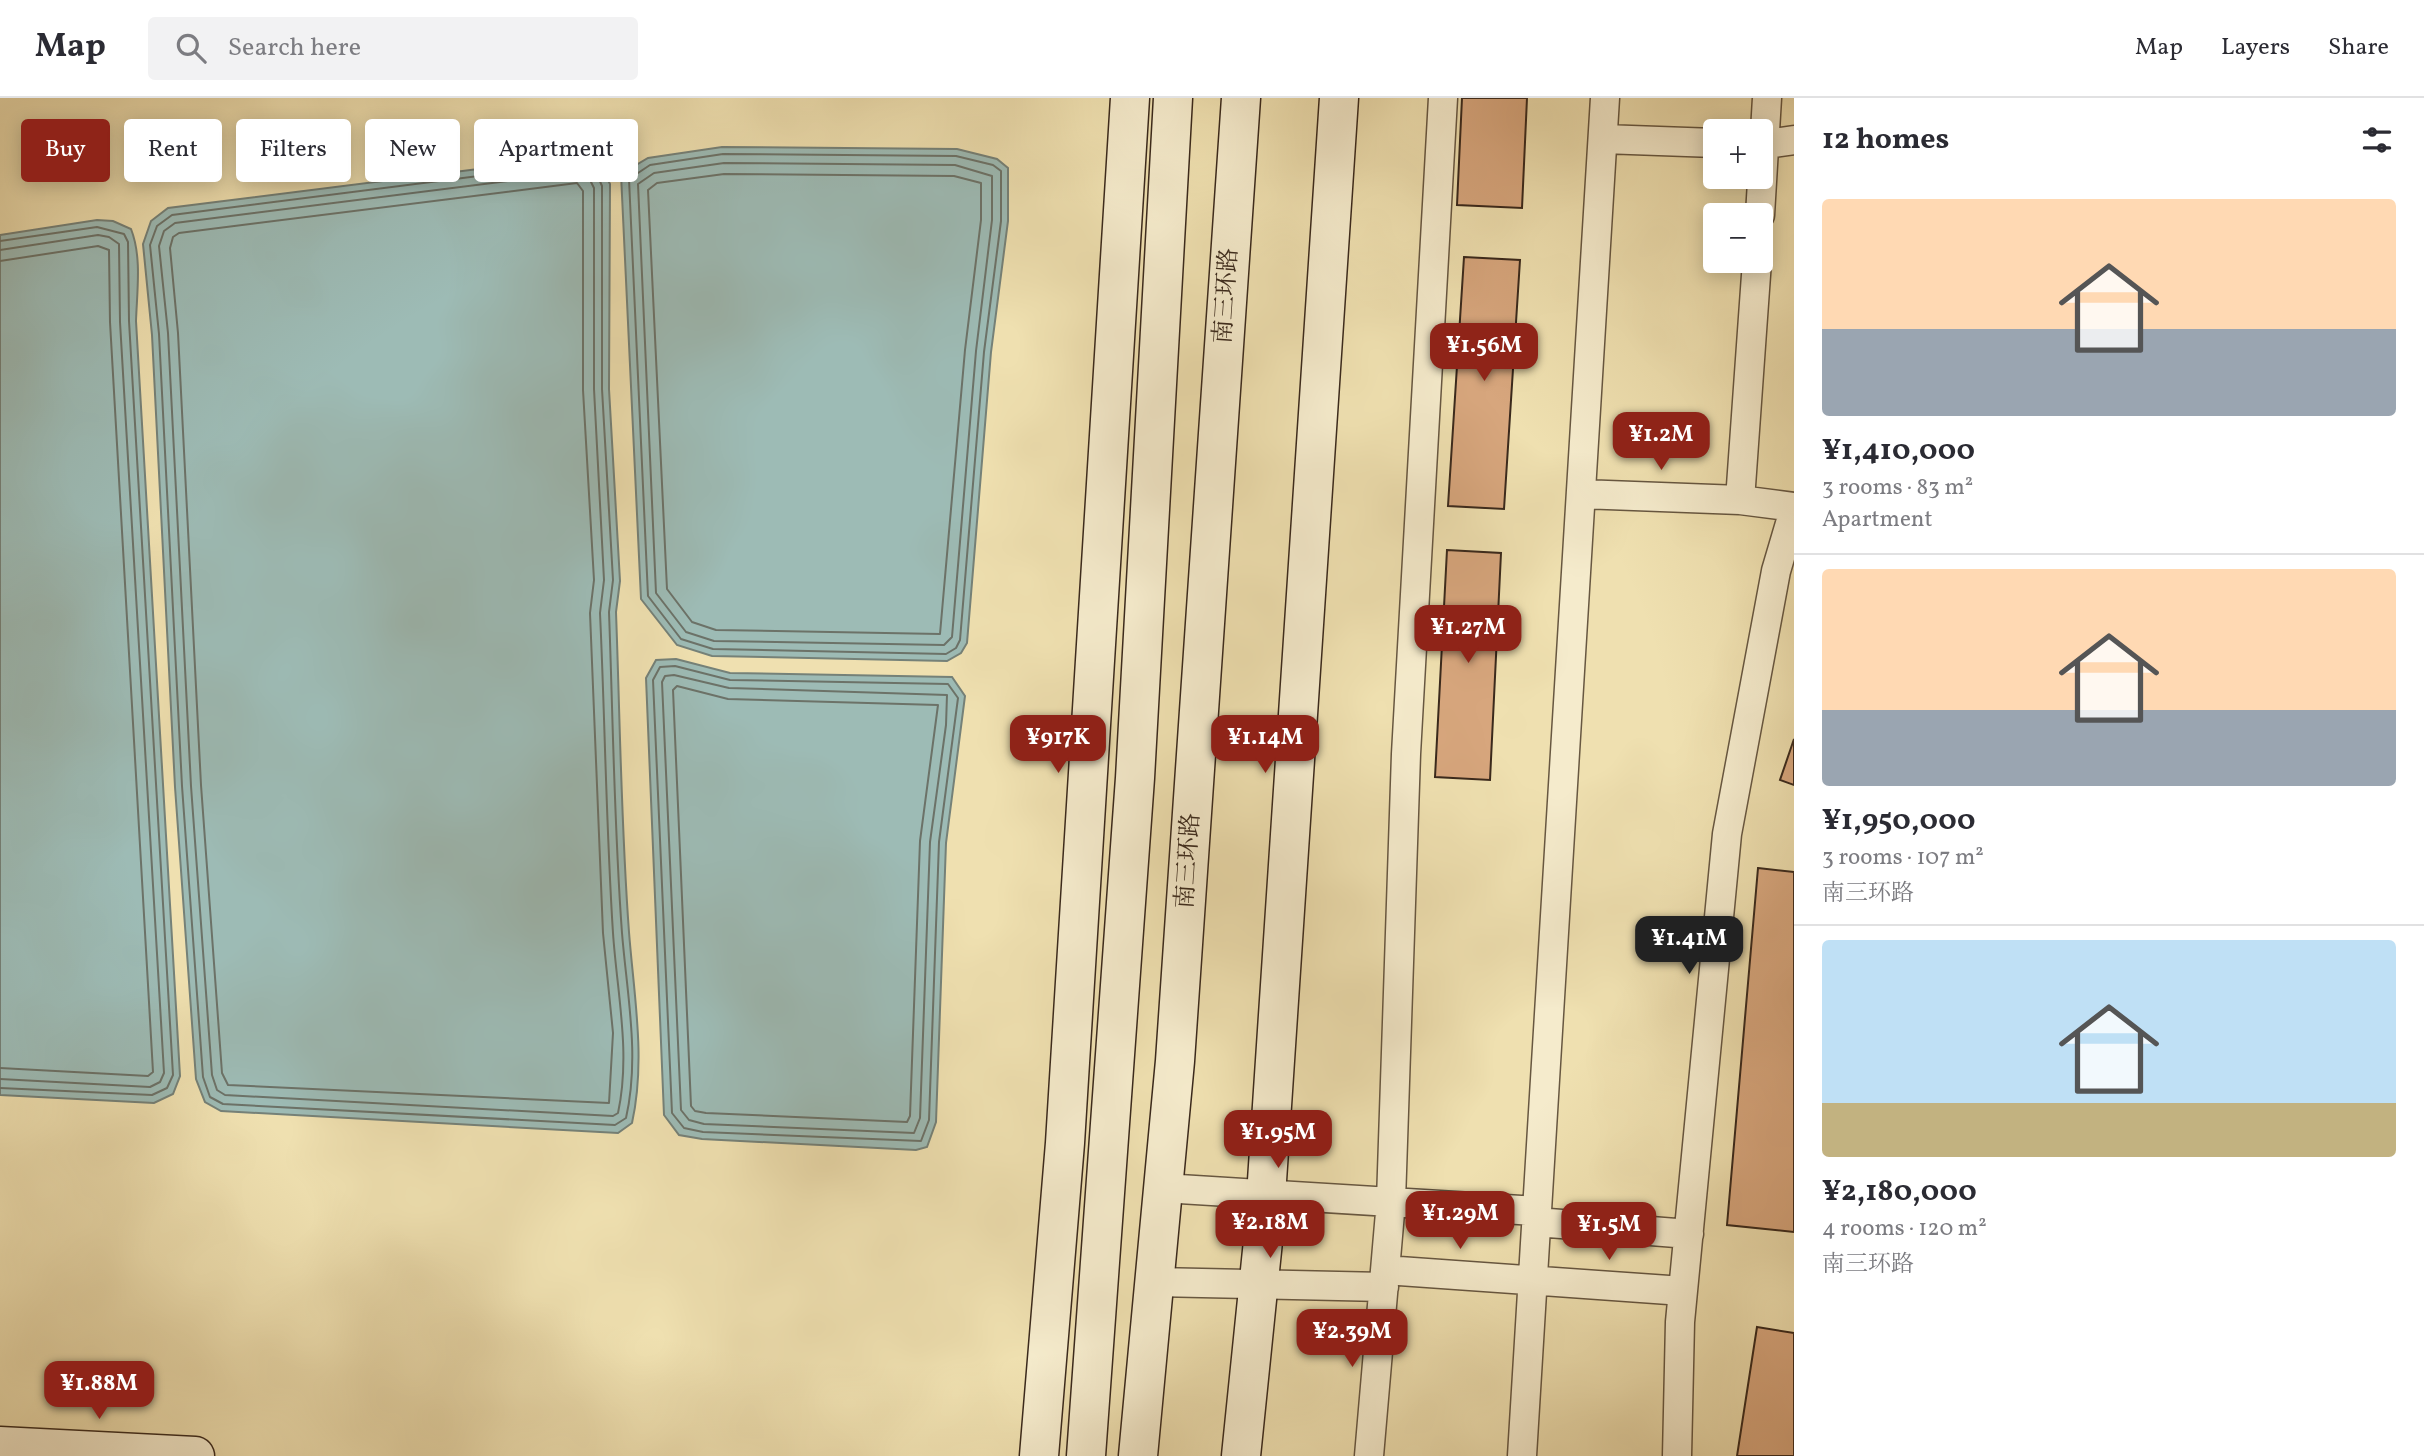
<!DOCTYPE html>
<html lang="en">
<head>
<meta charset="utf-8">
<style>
  body { margin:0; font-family:Vollkorn,"Noto Serif SC",serif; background:#f2f2f3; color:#2b2b33; height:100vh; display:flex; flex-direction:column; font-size:26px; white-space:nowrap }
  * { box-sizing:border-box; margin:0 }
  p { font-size:23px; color:#7c7c81 }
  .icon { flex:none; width:38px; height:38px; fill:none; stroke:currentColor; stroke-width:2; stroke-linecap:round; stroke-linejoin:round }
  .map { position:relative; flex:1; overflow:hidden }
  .panel { display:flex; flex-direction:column; background:#fff; width:630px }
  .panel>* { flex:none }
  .banner { position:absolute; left:21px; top:21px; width:665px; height:63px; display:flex; gap:14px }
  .tools { position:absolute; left:1703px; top:21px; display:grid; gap:14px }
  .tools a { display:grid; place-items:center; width:70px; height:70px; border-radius:7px; background:#fff; box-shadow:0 4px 18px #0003; font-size:35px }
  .price { position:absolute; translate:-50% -60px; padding:0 16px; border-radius:14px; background:#8f2418; color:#fff; font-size:23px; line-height:46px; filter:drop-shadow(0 2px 4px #0008) }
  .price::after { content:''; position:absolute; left:50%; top:42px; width:21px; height:16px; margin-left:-10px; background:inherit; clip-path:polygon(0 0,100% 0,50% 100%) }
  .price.selected { background:#222; color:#fff }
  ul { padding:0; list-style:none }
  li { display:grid; align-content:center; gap:14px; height:371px; padding:0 28px }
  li+li { border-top:2px solid #e1e1e2 }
  li span { display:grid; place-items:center; height:217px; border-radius:7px; color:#555 }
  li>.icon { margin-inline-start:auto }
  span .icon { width:126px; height:126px; fill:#fffc; stroke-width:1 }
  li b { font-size:30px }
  h2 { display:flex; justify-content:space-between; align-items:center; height:84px; padding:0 28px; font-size:30px }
  .pill { padding:0 24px; border-radius:7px; background:#fff; box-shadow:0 4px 18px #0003; font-size:24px; line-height:63px }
  .pill.selected { background:#8f2418; color:#fff }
  header { display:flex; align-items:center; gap:42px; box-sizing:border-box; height:98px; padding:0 35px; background:#fff; border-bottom:2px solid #e1e1e2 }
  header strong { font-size:33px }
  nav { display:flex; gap:38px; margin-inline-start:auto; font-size:24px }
  .search { width:490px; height:63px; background:#f2f2f3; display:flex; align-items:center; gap:18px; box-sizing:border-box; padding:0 24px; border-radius:7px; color:#7c7c81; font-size:26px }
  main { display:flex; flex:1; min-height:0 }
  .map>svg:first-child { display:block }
  .water { fill:#9dbbb5; stroke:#758178; stroke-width:2 }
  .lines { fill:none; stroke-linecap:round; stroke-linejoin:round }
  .shore { stroke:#6c7268; stroke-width:2 }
  .building { fill:#d7a67d; stroke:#3a291c; stroke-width:2 }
  .street-casing { stroke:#675741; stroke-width:31 }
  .secondary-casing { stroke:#3a291c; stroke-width:41 }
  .street { stroke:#f5ebcc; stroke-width:28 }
  .secondary { stroke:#f5ebcc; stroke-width:38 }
  .labels { text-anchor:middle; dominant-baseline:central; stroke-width:7; stroke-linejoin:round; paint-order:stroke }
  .street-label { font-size:24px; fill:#3a291c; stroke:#f5ebcc }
</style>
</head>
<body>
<header>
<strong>Map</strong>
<div class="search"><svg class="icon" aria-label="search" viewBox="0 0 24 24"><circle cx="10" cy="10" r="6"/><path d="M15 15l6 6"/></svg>Search here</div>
<nav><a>Map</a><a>Layers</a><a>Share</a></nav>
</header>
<main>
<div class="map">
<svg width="1794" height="1358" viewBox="0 0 1794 1358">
  <rect width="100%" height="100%" fill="#efe0b0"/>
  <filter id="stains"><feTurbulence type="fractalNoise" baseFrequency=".00286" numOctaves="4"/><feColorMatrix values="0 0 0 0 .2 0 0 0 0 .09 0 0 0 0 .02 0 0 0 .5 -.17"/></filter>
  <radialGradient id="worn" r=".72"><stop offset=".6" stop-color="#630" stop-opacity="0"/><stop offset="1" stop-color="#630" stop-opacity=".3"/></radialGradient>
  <path class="water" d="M722,49L957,51L997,61L1008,70V123L991,254L967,545L961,555L947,563L712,558L677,547L641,501L621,76L648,60Z
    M582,58L600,66L610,86L609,291L620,483L616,514C620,621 621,728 629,834C634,899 646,961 632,1025L618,1035L221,1013L205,1004L196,981L175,689L152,237L143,146L151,123L168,110Z
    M97,122L113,123L131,131C142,159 137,193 136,223L180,978L173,996L154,1005L0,997V137Z
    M676,561L730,575L952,579L965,598L946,745L936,1024L927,1049L916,1052L702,1041L679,1037L664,1017L646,580L656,562Z"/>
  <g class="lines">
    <path class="shore" d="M723,56L956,58L993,67L1001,73V123L984,254L960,542L956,550L946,556L713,551L681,541L648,498L629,81L650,67Z
      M580,65L595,72L602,88V291L613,482L609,514C613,621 614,728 622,835C627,897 640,958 626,1020L615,1027L223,1006L210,999L203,979L182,688L159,236L150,147L157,128L172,117Z
      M724,65L955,67L992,78V122L976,253L952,539L944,547L714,543L686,534L656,495L638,86L654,75Z
      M579,74L588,78L594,90V291L604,482L600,515C605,621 606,728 613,835C617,895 631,955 618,1015L613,1018L225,997L217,992L212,977L191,688L168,235L159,148L164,133L175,125Z
      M724,76L954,78L981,85V122L965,252L940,536L716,532L692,524L667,491L648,92L657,85Z
      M577,85L583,93V292L594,482L590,515L603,835L613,935L609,1005L228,987L222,975L201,687L178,235L170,150L173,139L179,135Z
      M0,143L97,129L124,136L128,144L129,223L173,977L167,990L152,997L0,990
      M0,152L98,137L109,139L119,146L120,224L164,975L160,984L150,989L0,981
      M0,163L98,148L109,152L110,224L153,974L148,978L0,970
      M675,568L730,582L948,586L958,600L939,744L929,1022L921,1043L703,1034L684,1030L672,1015L653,582L660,569Z
      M674,577L729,590L947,597L946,627L930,744L920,1020L914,1035L704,1026L689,1022L681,1012L662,584L665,578Z
      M677,588L728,601L938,607L920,743L910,1018L907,1024L706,1015L695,1013L691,1008L673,592Z"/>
  </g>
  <path class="building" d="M1462,0H1527L1522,110L1457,107Z
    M1464,159L1520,162L1504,411L1448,408Z
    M1447,452L1501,455L1490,682L1435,679Z
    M1794,641V687L1780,682Z
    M1758,770L1794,774V1134L1727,1127Z
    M1757,1229L1794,1235V1358H1737Z"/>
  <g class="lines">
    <g class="street-casing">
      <path id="street" d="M1603,41L1715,45
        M1760,47L1794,42
        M1760,117L1767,0
        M1581,396L1740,402L1794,409
        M1740,402L1757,163
        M1163,1090L1536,1113
        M1536,1124L1689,1136
        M1385,1172L1683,1193
        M1155,1184L1384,1189
        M1369,1358L1391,1103L1406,656L1443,0
        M1522,1358L1605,0
        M1677,1358L1680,1224L1727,736L1776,473L1794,412"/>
    </g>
    <g class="secondary-casing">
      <path id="secondary" d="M0,1348L195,1358
        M1039,1358L1065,1045L1130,0
        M1086,1358L1135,680L1173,0
        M1138,1358L1175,963L1241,0
        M1241,1358L1263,1143L1339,0"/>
    </g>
    <use href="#street" class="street"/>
    <use href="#secondary" class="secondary"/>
  </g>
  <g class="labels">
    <g class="street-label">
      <text transform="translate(1227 198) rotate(-86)">南三环路</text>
      <text transform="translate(1189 763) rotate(-86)">南三环路</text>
    </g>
  </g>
  <rect width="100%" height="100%" filter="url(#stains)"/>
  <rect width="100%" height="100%" fill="url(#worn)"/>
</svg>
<div class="tools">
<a>+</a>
<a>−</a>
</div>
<b class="price" style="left:1484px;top:285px">¥1.56M</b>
<b class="price" style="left:1661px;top:374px">¥1.2M</b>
<b class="price" style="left:1468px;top:567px">¥1.27M</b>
<b class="price" style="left:1058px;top:677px">¥917K</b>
<b class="price" style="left:1265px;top:677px">¥1.14M</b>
<b class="price selected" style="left:1689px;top:878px">¥1.41M</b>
<b class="price" style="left:1278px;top:1072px">¥1.95M</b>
<b class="price" style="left:1460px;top:1153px">¥1.29M</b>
<b class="price" style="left:1270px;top:1162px">¥2.18M</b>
<b class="price" style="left:1609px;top:1164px">¥1.5M</b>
<b class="price" style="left:1352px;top:1271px">¥2.39M</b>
<b class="price" style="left:99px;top:1323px">¥1.88M</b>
<div class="banner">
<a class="pill selected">Buy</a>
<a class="pill">Rent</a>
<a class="pill">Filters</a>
<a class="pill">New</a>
<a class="pill">Apartment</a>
</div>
</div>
<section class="panel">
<h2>12 homes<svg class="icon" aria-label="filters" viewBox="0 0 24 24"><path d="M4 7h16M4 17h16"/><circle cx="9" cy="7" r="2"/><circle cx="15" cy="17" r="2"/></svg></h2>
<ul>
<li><span style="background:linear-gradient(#ffd9b3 60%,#9aa5b1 0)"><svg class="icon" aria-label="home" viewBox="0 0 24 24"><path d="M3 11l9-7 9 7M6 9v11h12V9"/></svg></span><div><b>¥1,410,000</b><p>3 rooms · 83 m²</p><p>Apartment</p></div></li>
<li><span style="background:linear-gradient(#ffd9b3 65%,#9aa5b1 0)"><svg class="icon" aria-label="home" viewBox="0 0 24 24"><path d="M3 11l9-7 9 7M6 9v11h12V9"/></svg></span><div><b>¥1,950,000</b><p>3 rooms · 107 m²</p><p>南三环路</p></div></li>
<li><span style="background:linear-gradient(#bfe0f5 75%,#c2b280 0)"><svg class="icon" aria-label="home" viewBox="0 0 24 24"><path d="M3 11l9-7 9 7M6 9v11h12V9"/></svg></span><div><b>¥2,180,000</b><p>4 rooms · 120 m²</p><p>南三环路</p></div></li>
</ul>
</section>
</main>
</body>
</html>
